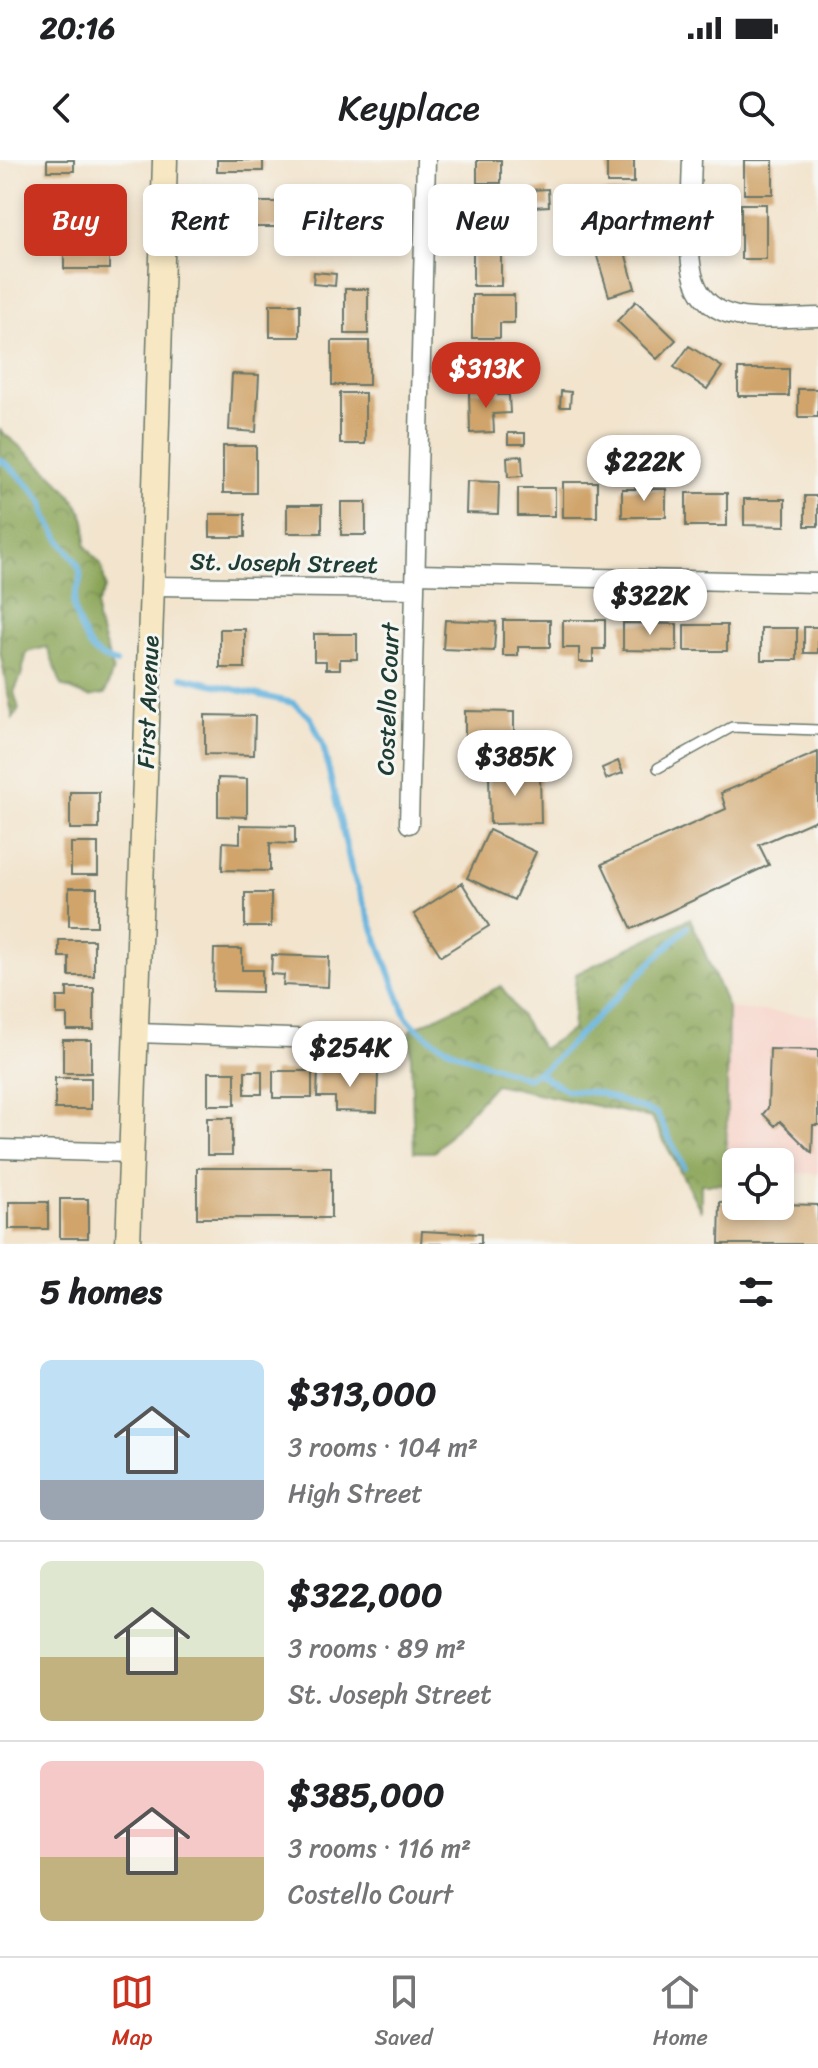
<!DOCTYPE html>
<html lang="en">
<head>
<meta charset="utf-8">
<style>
  body { margin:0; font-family:Sriracha,sans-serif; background:#f6f6f6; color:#202124; height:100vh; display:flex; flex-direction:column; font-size:30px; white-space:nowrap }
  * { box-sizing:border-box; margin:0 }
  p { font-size:26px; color:#757577 }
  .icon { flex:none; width:44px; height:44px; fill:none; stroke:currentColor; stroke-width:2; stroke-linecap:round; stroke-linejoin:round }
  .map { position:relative; height:1084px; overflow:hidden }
  .sheet { display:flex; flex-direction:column; background:#fff; flex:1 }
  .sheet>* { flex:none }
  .banner { position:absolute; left:24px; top:24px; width:770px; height:72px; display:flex; gap:16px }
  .tools { position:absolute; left:722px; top:988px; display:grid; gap:16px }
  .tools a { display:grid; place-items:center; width:72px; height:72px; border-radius:12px; background:#fff; box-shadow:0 4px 12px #0003; font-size:40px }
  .price { position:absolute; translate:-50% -68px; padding:0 18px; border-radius:28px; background:#fff; color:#222; font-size:26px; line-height:52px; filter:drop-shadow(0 2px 4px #0008) }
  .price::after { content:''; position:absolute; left:50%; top:48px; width:24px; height:18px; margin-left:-12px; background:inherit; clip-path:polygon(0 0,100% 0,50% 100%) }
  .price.active { background:#c8321e; color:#fff }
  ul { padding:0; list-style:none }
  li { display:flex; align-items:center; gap:24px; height:200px; padding:0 40px }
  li+li { border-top:2px solid #e0e0e0 }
  li span { display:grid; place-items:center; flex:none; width:224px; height:160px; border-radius:12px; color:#555 }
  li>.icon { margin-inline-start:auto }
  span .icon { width:96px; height:96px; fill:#fffc; stroke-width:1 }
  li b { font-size:34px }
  h2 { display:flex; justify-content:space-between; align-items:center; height:96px; padding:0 40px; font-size:34px }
  .chip { padding:0 28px; border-radius:12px; background:#fff; box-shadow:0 4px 12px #0003; font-size:28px; line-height:72px }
  .chip.active { background:#c8321e; color:#fff }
  .status { display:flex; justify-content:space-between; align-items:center; height:56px; padding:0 40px; background:#fff; direction:ltr }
  .status svg { height:22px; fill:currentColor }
  header { display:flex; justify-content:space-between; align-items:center; height:104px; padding:0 40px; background:#fff; font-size:36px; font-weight:600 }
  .tabs { display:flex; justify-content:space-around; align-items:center; height:112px; border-top:2px solid #e0e0e0; background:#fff; font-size:22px; color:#757577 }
  .tabs a { display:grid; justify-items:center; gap:4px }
  .tabs .active { color:#c8321e }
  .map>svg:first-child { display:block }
  .built { fill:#f7d1c6 }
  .forest { fill:url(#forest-crowns); stroke:#547045; stroke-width:2 }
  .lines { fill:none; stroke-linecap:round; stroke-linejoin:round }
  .stream { stroke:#63b2dd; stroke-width:6 }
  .building { fill:#d0a46a }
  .lane-casing { stroke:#69776a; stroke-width:12 }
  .street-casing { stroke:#69776a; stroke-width:21 }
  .secondary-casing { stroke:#69776a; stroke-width:27 }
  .lane { stroke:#fff; stroke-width:9 }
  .street { stroke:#fff; stroke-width:18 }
  .secondary { stroke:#f7e8c3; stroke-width:24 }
  .labels { text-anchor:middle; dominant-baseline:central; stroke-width:6; stroke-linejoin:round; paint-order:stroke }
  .street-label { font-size:24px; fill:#1f3d34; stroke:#f6f6f2 }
</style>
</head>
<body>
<div class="status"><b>20:16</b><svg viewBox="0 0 49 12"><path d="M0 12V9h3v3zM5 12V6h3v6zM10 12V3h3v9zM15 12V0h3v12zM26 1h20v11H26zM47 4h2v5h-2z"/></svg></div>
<header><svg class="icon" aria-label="back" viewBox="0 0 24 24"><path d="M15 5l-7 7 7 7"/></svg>Keyplace<svg class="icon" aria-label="search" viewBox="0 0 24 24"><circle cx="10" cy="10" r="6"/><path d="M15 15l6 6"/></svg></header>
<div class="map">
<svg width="818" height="1084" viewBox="0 0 818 1084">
  <defs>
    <pattern id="forest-crowns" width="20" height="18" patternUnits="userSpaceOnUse" patternTransform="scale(2)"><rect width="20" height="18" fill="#8aa456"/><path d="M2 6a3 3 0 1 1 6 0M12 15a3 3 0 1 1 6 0" fill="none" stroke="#708748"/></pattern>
  </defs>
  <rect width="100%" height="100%" fill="#f6f6f2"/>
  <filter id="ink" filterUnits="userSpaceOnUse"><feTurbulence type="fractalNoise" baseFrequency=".0125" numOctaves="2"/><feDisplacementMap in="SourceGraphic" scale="16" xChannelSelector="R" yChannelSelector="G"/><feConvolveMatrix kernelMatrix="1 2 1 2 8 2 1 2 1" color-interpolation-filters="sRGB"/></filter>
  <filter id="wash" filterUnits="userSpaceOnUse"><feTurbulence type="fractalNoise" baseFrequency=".006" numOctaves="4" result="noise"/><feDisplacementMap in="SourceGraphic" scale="32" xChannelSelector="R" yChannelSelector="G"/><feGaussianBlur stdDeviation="1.8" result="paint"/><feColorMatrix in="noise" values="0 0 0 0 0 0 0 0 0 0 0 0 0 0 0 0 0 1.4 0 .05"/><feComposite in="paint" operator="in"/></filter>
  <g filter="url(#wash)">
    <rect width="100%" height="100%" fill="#f2e4cd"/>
    <path class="built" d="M728,848L818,856V1014L780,1012V1002H736V1010H726Z"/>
    <path class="forest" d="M0,270C24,291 84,334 86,367C87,373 86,379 85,385L101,405L106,427L97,445V460L113,510L105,534L89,537L62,526L47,487L27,492L21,516L14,532L19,549L13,559L0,491Z
      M690,758L728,848L726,1024H701V1051L652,958L495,924L434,992H414L410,870L501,826L542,889L572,870L576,814Z"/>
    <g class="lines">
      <path class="stream" d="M0,300C8,303 39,335 43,343C44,346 44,351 46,355C49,363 56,373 61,381C67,391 78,400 80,412C82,423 75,432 74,441C72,452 87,485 94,492C100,497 109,500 116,503
        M182,517L293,543L311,558L323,585L352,712L406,856C432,891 488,903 527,918L548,906L687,767
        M536,912L566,930L598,933L657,954L684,1007"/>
    </g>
    <g id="blocks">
      <path class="building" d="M47,0H74V11H47Z
        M217,0H263V11H217Z
        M477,0H501V23H477Z
        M607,0H634V23H607Z
        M744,0H773V34H744Z
        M46,28H73V71H46Z
        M548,29L549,46L532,47L531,30Z
        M599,32H628V55H616V72H599Z
        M336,34H360V55H336Z
        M476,40H502V75H476Z
        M249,42H293V67H249Z
        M741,44H766V99H741Z
        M565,56H586L585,79L564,78Z
        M64,82H109V109H64Z
        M623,85L635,128L609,136L596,93Z
        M473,92H501V126H473Z
        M314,112L336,114L335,126L313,124Z
        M345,129H368V174H345Z
        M472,135H514V163H500V178H472Z
        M636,141L676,180L657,199L617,161Z
        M270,144H300V177H270Z
        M332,181H369V225H332Z
        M469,186H497L498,228L470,229Z
        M689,186L722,207L707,229L674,207Z
        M738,209H789V236H738Z
        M232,214L259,215L256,272L229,270Z
        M798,229H818V257H798Z
        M469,231H498V235H509L510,253L493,254L494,272L470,273Z
        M561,231L571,232L570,247H560Z
        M340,233H365V284H340Z
        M508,273H525V284H508Z
        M223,286H256V333H223Z
        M522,296L523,316L508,317L507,297Z
        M467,321L499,322L498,354L466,353Z
        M563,322H597V357H563Z
        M518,328H555V356H518Z
        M622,329H666V357H622Z
        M686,333H727V366H686Z
        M805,336H818V366H805Z
        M744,339H785V366L744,365Z
        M341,342H366V375H341Z
        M287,345H322V373H287Z
        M210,354H245V377H210Z
        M445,460L496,462L494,491L443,489Z
        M503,460H550V487H518V496H503Z
        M563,460H605V489H593V502H579V488H563Z
        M623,463L677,464V491L623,490Z
        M684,465H727V491H684Z
        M804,467H818V493H804Z
        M761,468H797V500H761Z
        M220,469H245V508H220Z
        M314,474H357V499H340V509H326V501H314Z
        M465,551L514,552V603L465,602Z
        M205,555L255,556L254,595L205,594Z
        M818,592V659L759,685L769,705L632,769L602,704L726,649L721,633Z
        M618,601L623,613L606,619L602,608Z
        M489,612H540L541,663L490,664Z
        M218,618L247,619V657L218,656Z
        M70,632H99V669H70Z
        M240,665L295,666V684L270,683V711L222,710L223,682L240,683Z
        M489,670L536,692L514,740L467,718Z
        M71,683H98V715H71Z
        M462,723L489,766L441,796L414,754Z
        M69,728H97V766H69Z
        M245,733H271V767H245Z
        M59,780H94V816H69V797H59Z
        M214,789H242V810H262V832L213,831Z
        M272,795L329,797L328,827L283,825L284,815L271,814Z
        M67,828H94V870H67V855H57V837H67Z
        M63,880H91V913H63Z
        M770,889L818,890V965H813L812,993L780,961L775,966L763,954L768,948Z
        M318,909L378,910L377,952L335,951V937H317Z
        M245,911H262V934H245Z
        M273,911H312V938H273Z
        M208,912H235V945H208Z
        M55,918H91V949H55Z
        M207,958H232V995H207Z
        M197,1008H331V1058H197Z
        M60,1039H88V1078H60Z
        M9,1042H48V1069H9Z
        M720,1042H736V1046H780V1044L818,1045V1084H719Z
        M422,1071L481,1074V1084H421Z"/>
    </g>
  </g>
  <g filter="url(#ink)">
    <use href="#blocks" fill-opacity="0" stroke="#69776a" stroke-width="2"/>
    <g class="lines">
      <g class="lane-casing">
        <path id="lane" d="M658,608L732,567L818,570"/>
      </g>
      <g class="street-casing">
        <path id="street" d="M692,0C691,21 691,41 690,62C689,103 688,146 737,156C758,161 796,157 818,157
          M416,414L818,423
          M152,426L415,429
          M409,664L426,0
          M136,873L381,881
          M0,989L132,993"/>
      </g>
      <g class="secondary-casing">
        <path id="secondary" d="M128,1084L152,426L165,0"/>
      </g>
      <use href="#lane" class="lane"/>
      <use href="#street" class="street"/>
      <use href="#secondary" class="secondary"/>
    </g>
  </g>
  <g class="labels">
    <g class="street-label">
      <text transform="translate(284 403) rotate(1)">St. Joseph Street</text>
      <text transform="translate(388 539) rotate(-88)">Costello Court</text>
      <text transform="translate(148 542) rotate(-88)">First Avenue</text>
    </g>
  </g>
</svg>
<div class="tools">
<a><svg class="icon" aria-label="locate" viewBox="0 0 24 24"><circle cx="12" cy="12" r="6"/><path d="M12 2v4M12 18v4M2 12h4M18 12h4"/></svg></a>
</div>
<b class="price active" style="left:486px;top:250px">$313K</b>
<b class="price" style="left:644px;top:343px">$222K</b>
<b class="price" style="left:650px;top:477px">$322K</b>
<b class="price" style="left:515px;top:638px">$385K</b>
<b class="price" style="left:350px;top:929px">$254K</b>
<div class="banner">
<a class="chip active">Buy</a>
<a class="chip">Rent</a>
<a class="chip">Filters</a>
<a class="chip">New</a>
<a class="chip">Apartment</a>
</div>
</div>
<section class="sheet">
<h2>5 homes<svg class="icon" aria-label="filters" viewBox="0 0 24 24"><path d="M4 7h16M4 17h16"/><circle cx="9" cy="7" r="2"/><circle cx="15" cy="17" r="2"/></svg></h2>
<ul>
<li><span style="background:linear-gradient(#bfe0f5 75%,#9aa5b1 0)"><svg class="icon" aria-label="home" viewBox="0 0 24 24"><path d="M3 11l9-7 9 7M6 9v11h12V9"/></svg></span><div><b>$313,000</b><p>3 rooms · 104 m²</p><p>High Street</p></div></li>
<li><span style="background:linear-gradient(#dfe7d0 60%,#c2b280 0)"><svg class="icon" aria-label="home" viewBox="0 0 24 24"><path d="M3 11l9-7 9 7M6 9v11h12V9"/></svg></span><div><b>$322,000</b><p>3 rooms · 89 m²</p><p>St. Joseph Street</p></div></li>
<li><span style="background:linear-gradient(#f6c9c9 60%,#c2b280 0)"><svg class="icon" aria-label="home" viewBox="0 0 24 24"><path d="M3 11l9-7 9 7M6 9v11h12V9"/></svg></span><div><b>$385,000</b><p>3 rooms · 116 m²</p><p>Costello Court</p></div></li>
</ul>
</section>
<nav class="tabs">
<a class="active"><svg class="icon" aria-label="map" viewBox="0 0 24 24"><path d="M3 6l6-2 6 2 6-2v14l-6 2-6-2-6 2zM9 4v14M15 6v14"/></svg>Map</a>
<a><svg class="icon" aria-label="saved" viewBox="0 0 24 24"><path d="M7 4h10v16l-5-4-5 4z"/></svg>Saved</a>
<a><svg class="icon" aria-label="home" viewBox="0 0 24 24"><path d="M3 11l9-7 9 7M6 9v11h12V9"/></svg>Home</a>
</nav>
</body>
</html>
